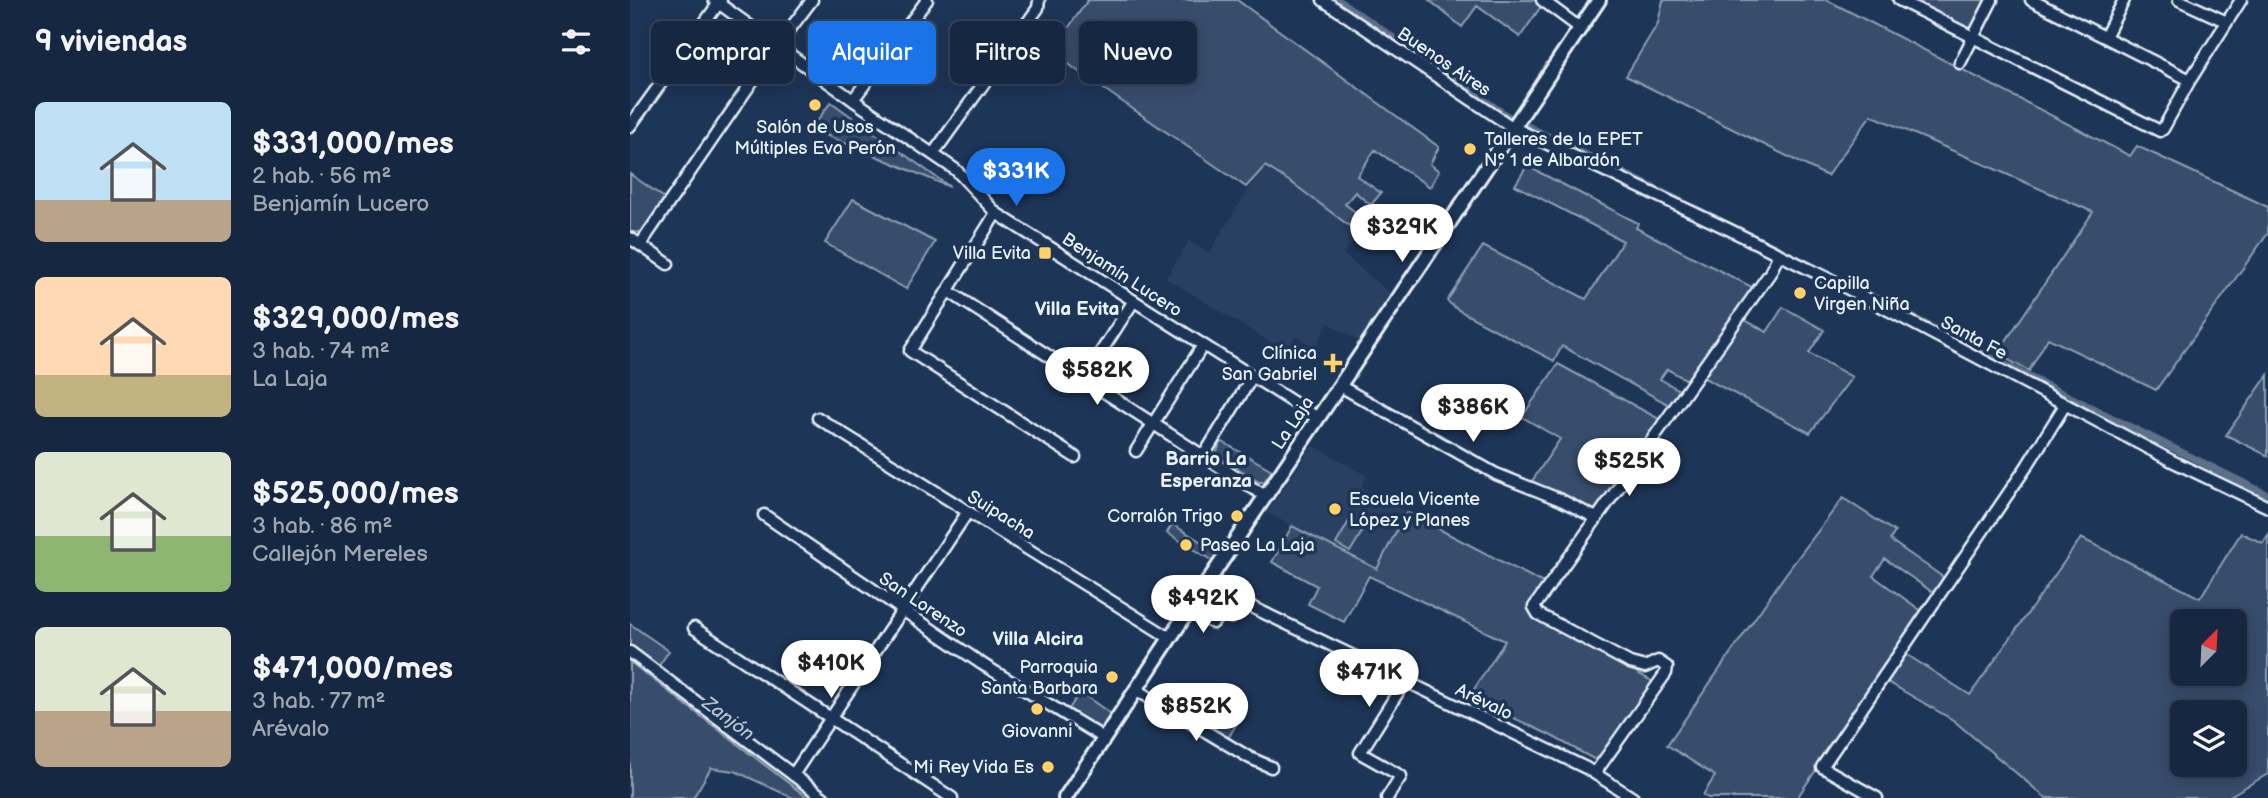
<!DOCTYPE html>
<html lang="es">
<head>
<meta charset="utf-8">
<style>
  body { margin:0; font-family:"Balsamiq Sans",sans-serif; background:#1f3048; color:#f1f3f6; height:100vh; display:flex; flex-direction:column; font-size:26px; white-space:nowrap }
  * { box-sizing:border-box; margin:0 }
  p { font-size:23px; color:#9ea6b1 }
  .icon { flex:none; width:38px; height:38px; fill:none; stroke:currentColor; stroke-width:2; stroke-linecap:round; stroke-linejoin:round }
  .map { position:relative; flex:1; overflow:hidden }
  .panel { display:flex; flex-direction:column; background:#162841; width:630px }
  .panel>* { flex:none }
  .top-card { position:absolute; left:21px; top:21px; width:665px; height:63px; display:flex; gap:14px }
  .needle { width:46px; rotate:24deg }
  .fabs { position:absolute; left:1540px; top:609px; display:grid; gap:14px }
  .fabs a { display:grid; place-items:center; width:77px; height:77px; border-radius:10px; background:#162841; box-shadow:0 4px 18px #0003,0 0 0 2px #35445a; font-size:35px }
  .price { position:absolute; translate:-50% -60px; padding:0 16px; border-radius:24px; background:#fff; color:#222; font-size:23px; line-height:46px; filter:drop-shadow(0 2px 4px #0008) }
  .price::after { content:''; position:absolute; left:50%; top:42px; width:21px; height:16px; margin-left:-10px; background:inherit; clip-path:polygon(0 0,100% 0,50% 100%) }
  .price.active { background:#1a73e8; color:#fff }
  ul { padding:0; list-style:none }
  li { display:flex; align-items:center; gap:21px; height:175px; padding:0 35px }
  li span { display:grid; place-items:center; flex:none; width:196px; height:140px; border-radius:10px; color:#555 }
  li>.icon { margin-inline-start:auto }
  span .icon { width:84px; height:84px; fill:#fffc; stroke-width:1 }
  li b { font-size:30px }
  h2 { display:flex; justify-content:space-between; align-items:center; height:84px; padding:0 35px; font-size:30px }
  .tag { padding:0 24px; border-radius:10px; background:#162841; box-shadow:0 4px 18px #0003,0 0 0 2px #35445a; font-size:24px; line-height:63px }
  .tag.active { background:#1a73e8; color:#fff }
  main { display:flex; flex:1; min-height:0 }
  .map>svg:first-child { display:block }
  .built { fill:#2a4162 }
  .green { fill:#374d6c; stroke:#909fb2; stroke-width:2; fill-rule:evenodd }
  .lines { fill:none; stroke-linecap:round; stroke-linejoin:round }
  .stream { stroke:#95a4b5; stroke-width:2 }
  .canal { stroke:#5d7089; stroke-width:7 }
  .minor-casing { stroke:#e8f1f8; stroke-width:15 }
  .major-casing { stroke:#e8f1f8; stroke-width:18 }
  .minor { stroke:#1d3557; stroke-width:10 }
  .major { stroke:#1d3557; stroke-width:12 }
  .poi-dot { fill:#ffd166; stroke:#1d3557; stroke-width:2.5 }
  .labels { text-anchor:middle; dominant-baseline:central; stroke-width:7; stroke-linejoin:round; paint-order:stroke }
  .street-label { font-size:18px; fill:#e8f1f8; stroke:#1d3557 }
  .poi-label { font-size:18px; fill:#e8f1f8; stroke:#1d3557; text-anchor:end }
  .neighbourhood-label { font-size:19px; font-weight:bold; fill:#e8f1f8; stroke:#1d3557 }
  .water-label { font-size:19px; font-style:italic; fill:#b7c4d1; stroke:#1d3557 }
</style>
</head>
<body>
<main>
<section class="panel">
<h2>9 viviendas<svg class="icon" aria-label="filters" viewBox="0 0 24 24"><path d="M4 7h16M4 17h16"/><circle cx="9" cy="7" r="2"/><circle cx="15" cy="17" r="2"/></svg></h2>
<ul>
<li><span style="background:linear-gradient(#bfe0f5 70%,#b9a48a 0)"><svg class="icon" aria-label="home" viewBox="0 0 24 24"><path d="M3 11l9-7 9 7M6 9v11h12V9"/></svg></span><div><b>$331,000/mes</b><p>2 hab. · 56 m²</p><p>Benjamín Lucero</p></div></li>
<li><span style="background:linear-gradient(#ffd9b3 70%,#c2b280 0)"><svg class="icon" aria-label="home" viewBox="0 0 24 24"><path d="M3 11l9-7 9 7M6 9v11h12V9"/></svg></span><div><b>$329,000/mes</b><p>3 hab. · 74 m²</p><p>La Laja</p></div></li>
<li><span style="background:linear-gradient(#dfe7d0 60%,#8fb573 0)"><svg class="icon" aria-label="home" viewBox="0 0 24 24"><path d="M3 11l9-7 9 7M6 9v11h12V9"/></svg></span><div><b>$525,000/mes</b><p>3 hab. · 86 m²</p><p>Callejón Mereles</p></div></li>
<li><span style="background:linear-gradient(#dfe7d0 60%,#b9a48a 0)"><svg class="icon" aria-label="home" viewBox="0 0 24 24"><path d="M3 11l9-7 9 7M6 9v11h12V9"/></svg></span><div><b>$471,000/mes</b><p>3 hab. · 77 m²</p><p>Arévalo</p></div></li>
</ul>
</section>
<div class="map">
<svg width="1638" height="798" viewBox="0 0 1638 798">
  <rect width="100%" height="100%" fill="#1d3557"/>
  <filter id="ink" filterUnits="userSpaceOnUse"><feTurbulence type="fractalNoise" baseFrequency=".0143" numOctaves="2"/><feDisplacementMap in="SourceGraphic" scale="14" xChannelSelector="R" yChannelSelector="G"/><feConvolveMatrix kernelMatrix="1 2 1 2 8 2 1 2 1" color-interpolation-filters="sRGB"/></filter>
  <g filter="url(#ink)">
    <path class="built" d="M635,166L665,185L729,233L713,254L760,293L729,341L698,323L685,348L666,336L656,352L536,278L559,241L579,253L621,185Z
      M683,445L737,476L731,487L776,512L747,570L637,513Z"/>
    <path class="green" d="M458,0H607L809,147L800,164L809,171L800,187L745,150L727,176L751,193L741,205L725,192L715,204L733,218L726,231L665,185L635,166L616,187L445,69L422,51Z
      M799,0H906L912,5L890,37L847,6L832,27Z
      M1033,0H1197L1500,156L1507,146L1638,207V233L1526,390L1418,338L1399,371L1367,354L1463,212L1241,115L1197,176L996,76L1028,23Z
      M1291,0H1358L1342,30H1339L1293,7Z
      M201,102L320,187L181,129Z
      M897,166L1008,223L1006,228L1126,289L1107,316L1137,332L1153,307L1194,330L1179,353L1222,377L1180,433L1065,373L1059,381L1037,369L1030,379L1051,391L1041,406L932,346L924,361L828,310L817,301L853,246L956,299L993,241L885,185Z
      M0,174L36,199L15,231L3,233L0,231Z
      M223,199L305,242L276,289L195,243Z
      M928,364L1031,420L966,514L902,481L930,439L892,417Z
      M1638,375V456L1596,435Z
      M591,441L642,470L634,482H629L586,454Z
      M1213,498L1265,532L1260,540L1313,577L1305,594L1255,559L1243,576L1293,612L1268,649L1340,695L1451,538L1570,598L1611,533L1633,543L1638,535V774L1596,798H1416L1323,720L1249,677L1167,798H1078L1073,795L1085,776L1037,745L1157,572ZM1552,621H1605V674H1552ZM1552,712H1605V765H1552Z
      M776,512L915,584L899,610L1023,682L967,761L920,735L839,697L875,641L739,576L714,622L678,604L687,586L642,562L662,526L747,569Z
      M721,518L735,527L720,552L706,544Z
      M542,524L588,552L582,560L537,533Z
      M0,624L39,651L26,670L186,798H163L105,771L81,768L63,798H0Z
      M450,692L481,714L470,730L439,709Z
      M560,693L609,720L597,740L549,712Z"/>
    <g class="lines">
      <path class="stream" d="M0,662L178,798"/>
      <path class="canal" d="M708,0L879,117L1207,278
        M1240,295L1336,345
        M1341,348L1638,495"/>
      <g class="minor-casing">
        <path id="minor" d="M84,0L223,100L326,170L366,213L688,418
          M693,0L882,127L1098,229L1211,285L1542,461L1638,507
          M912,0L950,28
          M1269,0L1530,131L1533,129L1560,80L1611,0
          M1401,0L1560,80
          M1549,0L1597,22
          M1475,37L1494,0
          M1330,63L1362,0
          M223,100L297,0
          M0,126L91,0
          M303,154L408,8L409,0
          M366,213L280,351L445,457
          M0,238L38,264
          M10,245L141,54L182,0
          M318,291L635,496
          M453,380L503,302
          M710,386L866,474L931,500L966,518
          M188,418L540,638
          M506,451L573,345
          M574,455L622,377
          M134,515L352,664L474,738
          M576,585L956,768L1003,798
          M559,610L583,623L591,613L601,617
          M64,628L322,798
          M0,652L194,798
          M505,689L620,758L641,767
          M965,773L1036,673L1037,667L1028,661L1015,667L1000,663L908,614L904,607L1140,273L1149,254
          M163,775L337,513
          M757,798L771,776L730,753L775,681
          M1247,798L1192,767L1397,466L1435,405"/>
      </g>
      <g class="major-casing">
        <path id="major" d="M435,798L540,638L969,0"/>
      </g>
      <use href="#minor" class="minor"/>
      <use href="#major" class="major"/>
    </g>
  </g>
  <g class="poi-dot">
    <circle cx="185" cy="105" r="7"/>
    <circle cx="840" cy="149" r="7"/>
    <rect x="408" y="246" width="14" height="14" rx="3.5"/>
    <circle cx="1170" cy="293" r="7"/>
    <path d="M699.5 352.5h7v7h7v7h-7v7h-7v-7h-7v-7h7z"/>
    <circle cx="705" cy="509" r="7"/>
    <circle cx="607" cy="516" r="7"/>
    <circle cx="556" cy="545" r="7"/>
    <circle cx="482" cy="677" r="7"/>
    <circle cx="407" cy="709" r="7"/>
    <circle cx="418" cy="767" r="7"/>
  </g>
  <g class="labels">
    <g class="street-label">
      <text transform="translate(814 62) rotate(34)">Buenos Aires</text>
      <text transform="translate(492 275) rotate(33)">Benjamín Lucero</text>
      <text transform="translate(1344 338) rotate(28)">Santa Fe</text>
      <text transform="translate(663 423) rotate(-56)">La Laja</text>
      <text transform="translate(371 515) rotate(32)">Suipacha</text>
      <text transform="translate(293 605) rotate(34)">San Lorenzo</text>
      <text transform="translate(854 702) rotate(26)">Arévalo</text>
    </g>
    <g class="poi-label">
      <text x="185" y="127" text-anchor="middle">Salón de Usos<tspan x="185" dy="21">Múltiples Eva Perón</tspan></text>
      <text x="854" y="139" text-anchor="start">Talleres de la EPET<tspan x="854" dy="21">Nº 1 de Albardón</tspan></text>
      <text x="401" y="253">Villa Evita</text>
      <text x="1184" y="283" text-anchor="start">Capilla<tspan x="1184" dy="21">Virgen Niña</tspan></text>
      <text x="687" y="353">Clínica<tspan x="687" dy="21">San Gabriel</tspan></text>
      <text x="719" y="499" text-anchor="start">Escuela Vicente<tspan x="719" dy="21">López y Planes</tspan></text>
      <text x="593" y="516">Corralón Trigo</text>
      <text x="570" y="545" text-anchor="start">Paseo La Laja</text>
      <text x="468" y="667">Parroquia<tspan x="468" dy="21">Santa Barbara</tspan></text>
      <text x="407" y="731" text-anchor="middle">Giovanni</text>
      <text x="404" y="767">Mi Rey Vida Es</text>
    </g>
    <g class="neighbourhood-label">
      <text x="447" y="309">Villa Evita</text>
      <text x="576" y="459">Barrio La<tspan x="576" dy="22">Esperanza</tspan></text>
      <text x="408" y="639">Villa Alcira</text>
    </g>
    <g class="water-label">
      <text transform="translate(98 719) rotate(37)">Zanjón</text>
    </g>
  </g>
</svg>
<div class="fabs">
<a><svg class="needle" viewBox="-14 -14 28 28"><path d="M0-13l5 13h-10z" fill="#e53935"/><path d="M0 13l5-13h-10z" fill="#9ea6b1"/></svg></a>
<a><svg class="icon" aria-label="layers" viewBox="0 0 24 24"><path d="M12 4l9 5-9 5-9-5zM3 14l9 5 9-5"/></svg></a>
</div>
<b class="price active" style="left:386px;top:208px">$331K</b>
<b class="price" style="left:772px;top:264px">$329K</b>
<b class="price" style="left:467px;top:407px">$582K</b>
<b class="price" style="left:843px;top:444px">$386K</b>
<b class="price" style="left:999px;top:498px">$525K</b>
<b class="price" style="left:573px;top:635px">$492K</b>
<b class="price" style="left:201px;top:700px">$410K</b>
<b class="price" style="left:739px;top:709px">$471K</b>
<b class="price" style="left:566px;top:743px">$852K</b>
<div class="top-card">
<a class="tag">Comprar</a>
<a class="tag active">Alquilar</a>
<a class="tag">Filtros</a>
<a class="tag">Nuevo</a>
</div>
</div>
</main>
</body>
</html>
